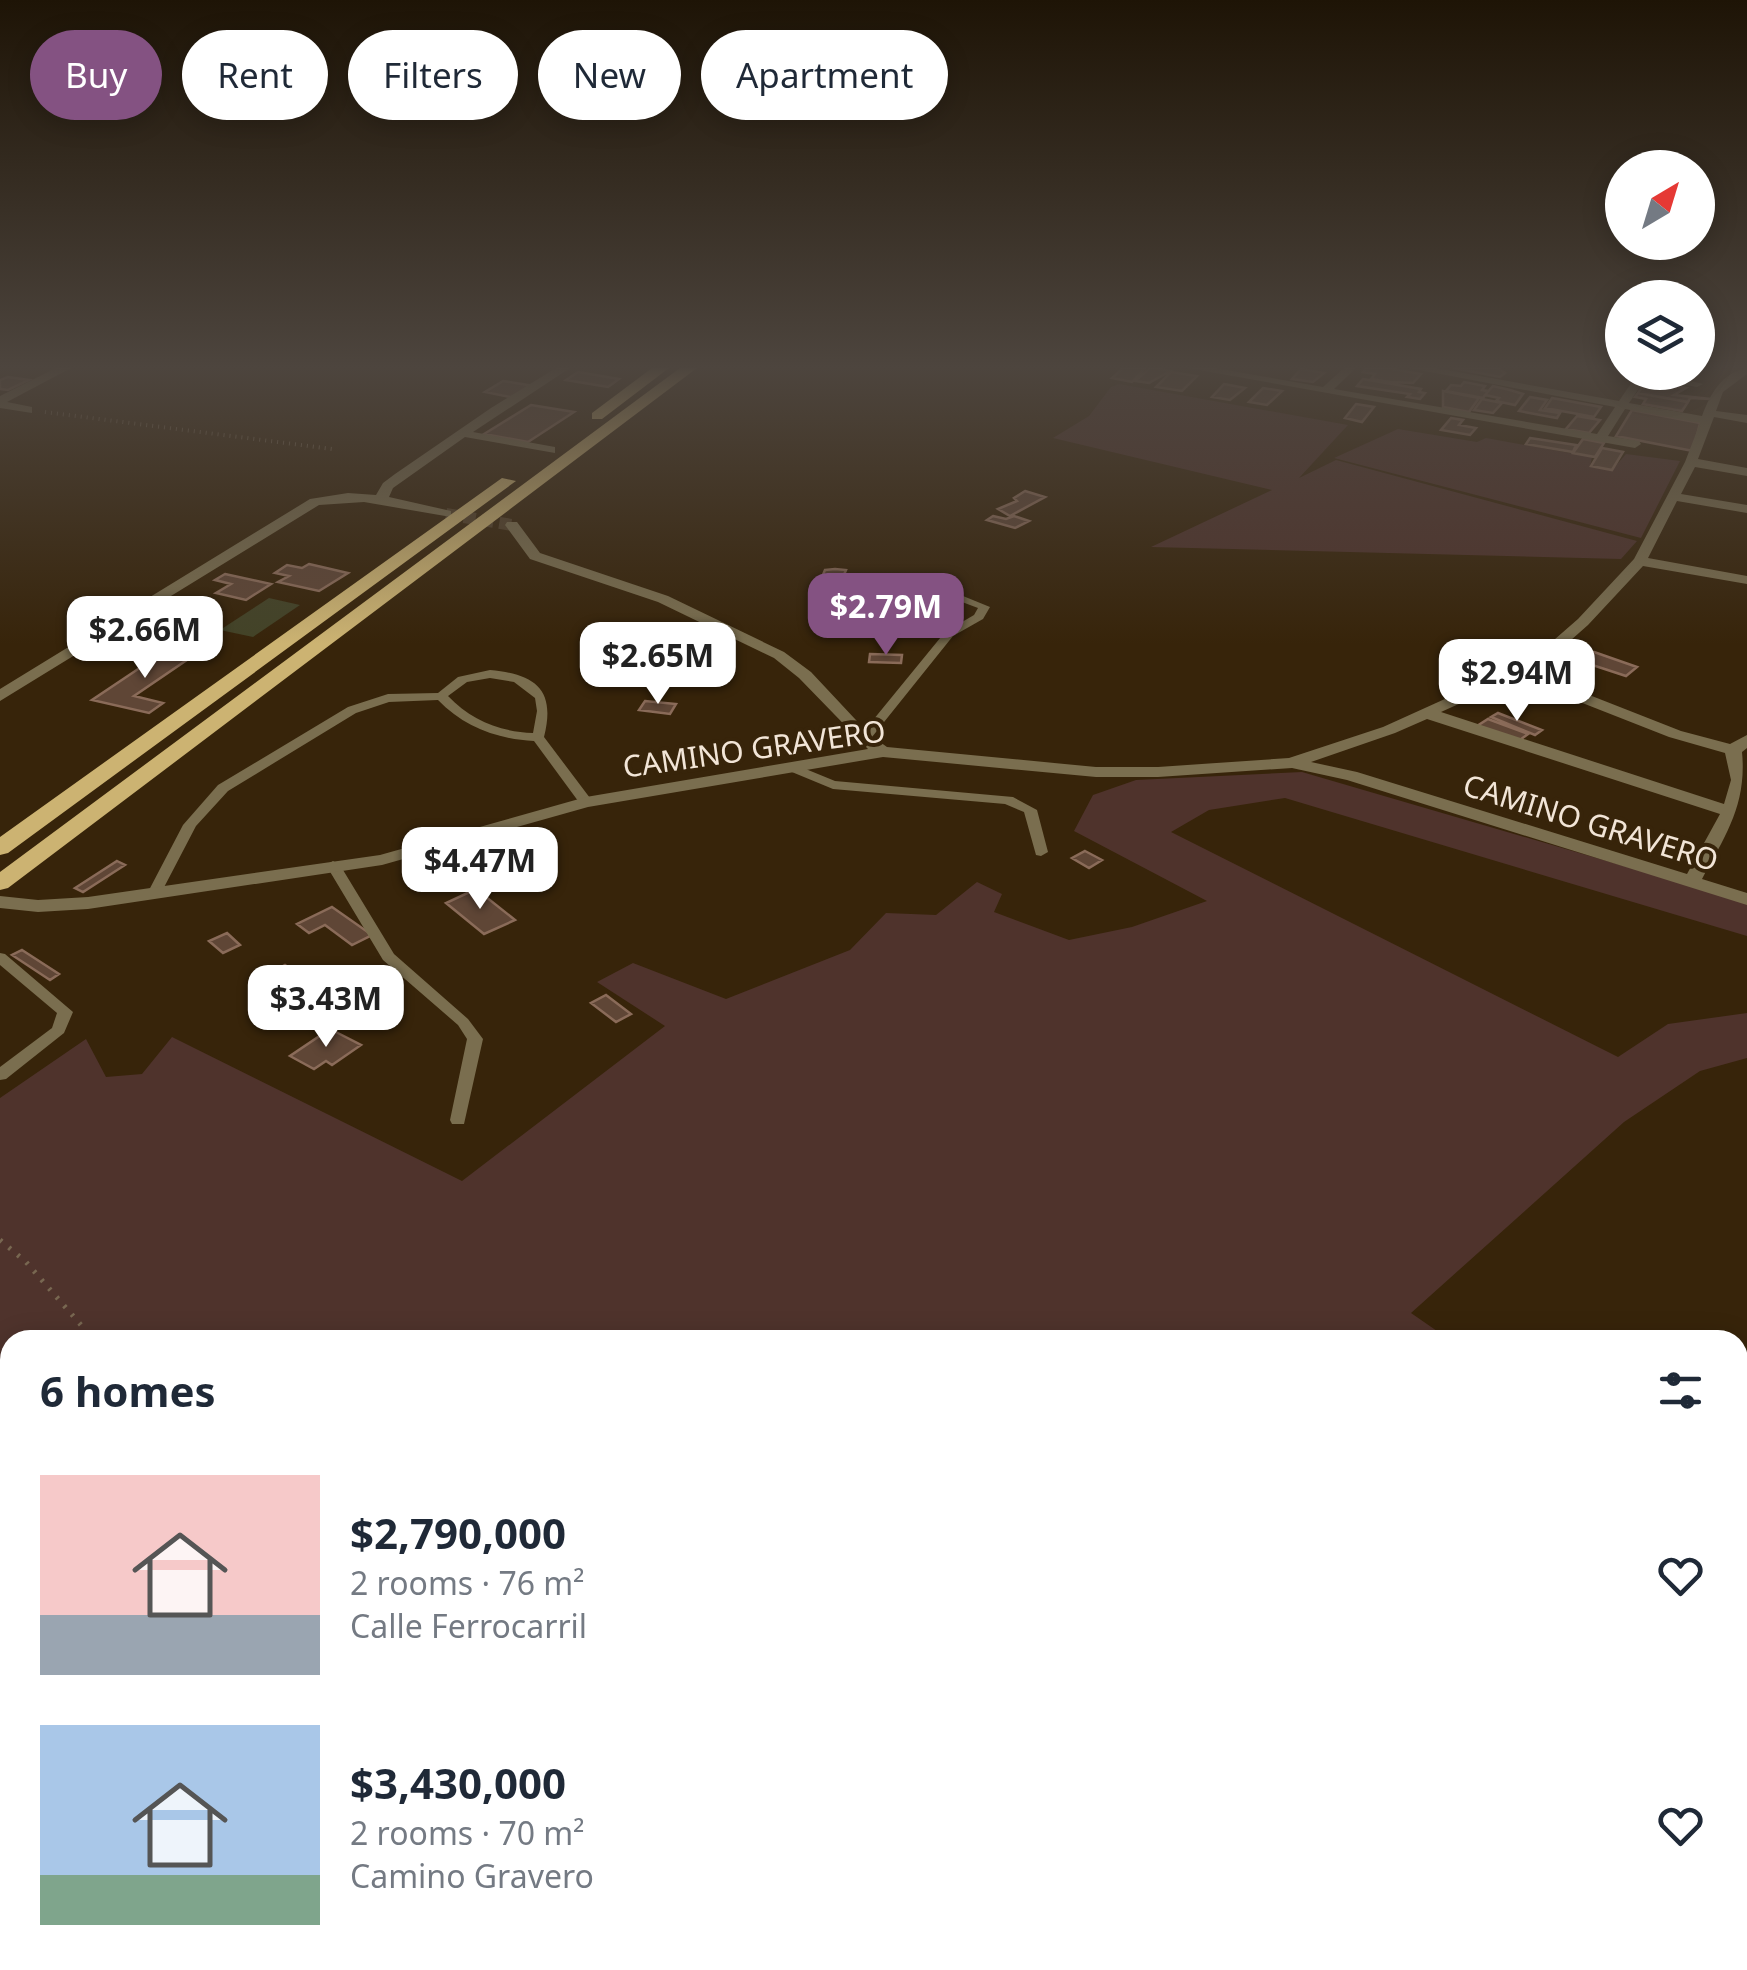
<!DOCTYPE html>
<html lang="en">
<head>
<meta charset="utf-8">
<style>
  body { margin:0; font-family:"Noto Sans",sans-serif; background:#f6f6f7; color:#1f2937; height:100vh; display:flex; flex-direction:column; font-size:38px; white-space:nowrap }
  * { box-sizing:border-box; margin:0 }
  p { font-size:32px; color:#747a83 }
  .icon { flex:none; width:55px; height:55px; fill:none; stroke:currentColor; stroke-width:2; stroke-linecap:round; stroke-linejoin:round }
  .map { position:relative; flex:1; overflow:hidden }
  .side { position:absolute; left:0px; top:1330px; width:1748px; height:640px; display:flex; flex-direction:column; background:#fff; border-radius:30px 30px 0 0; box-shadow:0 5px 25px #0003 }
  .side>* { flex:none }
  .hud { position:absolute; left:30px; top:30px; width:1000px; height:90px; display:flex; gap:20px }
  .needle { width:65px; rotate:38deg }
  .fabs { position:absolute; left:1605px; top:150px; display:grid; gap:20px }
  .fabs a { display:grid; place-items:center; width:110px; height:110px; border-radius:50%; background:#fff; box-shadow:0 5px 25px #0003; font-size:50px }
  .price { position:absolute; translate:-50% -85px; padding:0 22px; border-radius:20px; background:#fff; color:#222; font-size:32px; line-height:65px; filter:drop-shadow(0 2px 5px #0008) }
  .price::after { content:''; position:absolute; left:50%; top:60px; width:30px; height:22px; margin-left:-15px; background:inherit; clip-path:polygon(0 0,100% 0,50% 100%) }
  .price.active { background:#845282; color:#fff }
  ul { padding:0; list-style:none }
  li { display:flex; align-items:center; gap:30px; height:250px; padding:0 40px }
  li span { display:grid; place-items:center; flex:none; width:280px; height:200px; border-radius:0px; color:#555 }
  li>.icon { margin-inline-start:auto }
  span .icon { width:120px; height:120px; fill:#fffc; stroke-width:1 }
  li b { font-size:42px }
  h2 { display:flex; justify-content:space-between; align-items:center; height:120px; padding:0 40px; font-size:42px }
  .tag { padding:0 35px; border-radius:45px; background:#fff; box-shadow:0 5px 25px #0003; font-size:35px; line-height:90px }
  .tag.active { background:#845282; color:#fff }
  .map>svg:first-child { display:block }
  .green { fill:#4f332c }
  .water { fill:#434327 }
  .building { fill:#5f4636; stroke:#8a6b59; stroke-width:2.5 }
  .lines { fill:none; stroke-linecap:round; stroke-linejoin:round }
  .minor-tunnel { stroke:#534129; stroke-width:12; stroke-dasharray:12 6; stroke-linecap:butt }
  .path-far1 { stroke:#786751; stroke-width:4; stroke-dasharray:1 5; stroke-linecap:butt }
  .path { stroke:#786751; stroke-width:5; stroke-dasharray:2.5 9; stroke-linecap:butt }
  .service { fill:#7a6e4f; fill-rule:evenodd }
  .minor { fill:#7a6e4f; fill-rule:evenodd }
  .primary { fill:#ccb372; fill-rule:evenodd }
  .labels { text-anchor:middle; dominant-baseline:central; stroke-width:8; stroke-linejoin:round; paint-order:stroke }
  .street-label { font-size:30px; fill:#f2e5d7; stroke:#37240a }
</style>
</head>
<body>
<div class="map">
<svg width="1747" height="1970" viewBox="0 0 1747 1970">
  <rect width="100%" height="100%" fill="#37240a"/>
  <path class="green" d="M1119,384L1348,425L1299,478L1336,460L1637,541L1621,559L1151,547L1272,490L1053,438L1089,416L1111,387Z
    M1398,429L1477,442L1486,438L1592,457L1590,467L1612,470L1626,454L1680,461L1641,538L1334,458Z
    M1302,772L1747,902V936L1285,798L1209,810L1171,832L1618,1057L1668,1024L1747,1013V1058L1700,1071L1624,1122L1411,1313L1450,1340H10V1426L0,1417V1098L86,1039L106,1077L142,1074L172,1037L462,1181L665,1026L597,982L633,963L726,999L850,950L886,913L936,915L977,882L1002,894L994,912L1069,940L1132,927L1207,901L1074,831L1093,795L1136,780Z
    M1738,1529L1747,1535V1970H0V1546L10,1536V1960H1738Z"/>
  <path class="water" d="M269,598L300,605L253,637L220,630Z"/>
  <path class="building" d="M1123,368H1145L1132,382L1112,378Z
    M1150,368H1154L1170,371L1149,383L1135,381Z
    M1366,368H1387L1421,374L1413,383L1390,382L1371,379L1375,374L1363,372Z
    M1453,368H1498L1505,373L1500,377Z
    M1301,369L1324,373L1313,382L1292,379Z
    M578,372L619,379L608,387L566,380Z
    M1171,372L1197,376L1182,391L1156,387Z
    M8,377L29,380L8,390L0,389V380Z
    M1363,379L1421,389L1419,392L1425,393L1420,399L1407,397L1410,394L1357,386Z
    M503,381L534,386L515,398L485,392Z
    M1464,382L1485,386L1482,390L1488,391L1483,398L1446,391L1451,385L1461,386Z
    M1647,382L1686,388L1674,395L1711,399L1690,398L1688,402L1638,393L1641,388H1651L1644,386Z
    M1224,384L1245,388L1230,400L1212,397Z
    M1493,386L1510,390L1523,394L1515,405L1496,401L1499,398L1485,395Z
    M1263,388L1282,391L1267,405L1249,402Z
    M1443,391L1479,398L1469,412L1443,407Z
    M1638,393L1688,402L1682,411L1643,404L1646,399L1635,397Z
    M1530,397L1547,400L1540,410L1560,413L1557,418L1519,411Z
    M1552,398L1601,407L1594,417L1545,408Z
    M1482,399L1502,403L1493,413L1474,410Z
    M1356,404L1374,407L1362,422L1345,418Z
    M531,405L574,412L528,442L484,434Z
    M1632,410L1700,423L1693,451L1616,436Z
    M1577,416L1600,420L1589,433L1566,429Z
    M1451,418L1463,420L1459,425L1476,428L1470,435L1441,430Z
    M1530,438L1576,445L1573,452L1526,444Z
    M1583,439L1604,443L1595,457L1573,453Z
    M1602,448L1623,452L1612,470L1591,466Z
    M1025,491L1045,497L1010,516L998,509L1017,501L1014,498Z
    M993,516L1006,519L1014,516L1029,521L1015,528L987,520Z
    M309,564L348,573L319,591L278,582L289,576L275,573L287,565L302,568Z
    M825,570L835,569L846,570L840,584L820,582Z
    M225,574L271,584L246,600L216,593L231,584L215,580Z
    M174,645L200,651L134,696L163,703L149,713L92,700Z
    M1594,652L1637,667L1626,676L1583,662Z
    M870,654L902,655L901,663L869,662Z
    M645,701L676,704L670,714L639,710Z
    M1498,713L1542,730L1535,735L1491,717Z
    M1488,719L1528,734L1517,742L1477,726Z
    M1085,851L1102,860L1089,868L1072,858Z
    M117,861L125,865L83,892L75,888Z
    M476,889L515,920L484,934L446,903Z
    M332,907L372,935L352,945L325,925L309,933L297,924Z
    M227,933L240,945L223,953L209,941Z
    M22,950L59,974L50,980L12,955Z
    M285,965L307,980L282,994L259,979Z
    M606,995L631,1014L616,1022L591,1003Z
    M330,1029L361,1045L332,1065L326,1061L314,1069L290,1056Z"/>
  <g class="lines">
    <path class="minor-tunnel" d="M446,514L512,525"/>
    <path class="path-far1" d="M45,412L332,449"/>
    <path class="path" d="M0,1240L26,1262L94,1340"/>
    <path class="service" d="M832,594L963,596L990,607L983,619L953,636L868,742H860V736L945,632L974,615L978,608L962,602L828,599V595Z
      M490,670C536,674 556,690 544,737L593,802L591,805H581L534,741C497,739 464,727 438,700L389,702L356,713L228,791L196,826L160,895H150L148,892L183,825L218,785L348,707L388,694L438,693L458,677ZM490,678L514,682L535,698L537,711L533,733C500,732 471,720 448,696L467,682Z
      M791,763L835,781L1013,797L1037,810L1048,852L1041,856L1036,855L1024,812L1005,804L833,789L787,770V764Z
      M333,861L340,865L394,954L468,1019L483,1039L464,1124H452L450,1120L467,1039L458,1025L383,960L326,865Z
      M0,953L5,954L73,1012L64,1033L6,1079L0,1080V1067L52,1028L57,1013L0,965Z"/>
    <path class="minor" d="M56,368H71L7,402L32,407V413L0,408V396Z
      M556,368H570L473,432L555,447V453L465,437L393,488L389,497L451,511V517L364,502L319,505L0,701V689L310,499L348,493L376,495L383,483L395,474L491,408Z
      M1188,368H1215L1323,387L1344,368H1356L1334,389L1597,434L1615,407L1409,368H1435L1619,401L1636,376L1628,372H1654L1703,384L1697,387L1646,378L1629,403L1702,416C1710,395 1721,373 1747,368V374L1723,392L1716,411L1747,415V423L1714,417L1698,459L1747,468V476L1695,467L1681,494L1747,505V513L1677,501L1648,558L1747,576V584L1643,566L1588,625L1545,663L1574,689L1681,731L1730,744L1747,735V748L1742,752C1747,804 1726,835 1702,879L1747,893V905L1347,780L1292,768L1158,777H1096L883,757L588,807L382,865L88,909L38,912L0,908V896L38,900L88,897L380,855L586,797L868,749L799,678L774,658L658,602L530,559L505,525L507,522H517L540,553L668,596L784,652L811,672L870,735L887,747L1096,767H1158L1289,758L1383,727L1531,660L1578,619L1634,559L1685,462L1700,423L1625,409L1608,436L1639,441L1641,444L1635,448ZM1534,670L1562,695L1669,737L1725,753L1731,780L1724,804L1441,712ZM1427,719L1720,814L1687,874L1357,772L1311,762L1395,733Z
      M1605,368H1622V372H1627L1622,374Z"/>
    <path class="primary" d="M652,368H669L602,419H592V413Z
      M680,368H697L8,888L0,890V872Z
      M502,478L516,481L8,853L0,855V837Z"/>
  </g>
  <linearGradient id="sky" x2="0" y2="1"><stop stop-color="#1e1406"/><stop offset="0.57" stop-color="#4d453e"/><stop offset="1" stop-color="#4d453e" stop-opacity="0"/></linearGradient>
  <rect width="1747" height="644" fill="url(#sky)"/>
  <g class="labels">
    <g class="street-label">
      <text transform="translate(754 748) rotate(-8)">CAMINO GRAVERO</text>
      <text transform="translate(1591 822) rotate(17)">CAMINO GRAVERO</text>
    </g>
  </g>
</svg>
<div class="fabs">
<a><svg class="needle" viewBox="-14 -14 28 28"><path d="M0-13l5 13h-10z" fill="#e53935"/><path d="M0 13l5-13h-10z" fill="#747a83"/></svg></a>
<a><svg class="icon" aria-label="layers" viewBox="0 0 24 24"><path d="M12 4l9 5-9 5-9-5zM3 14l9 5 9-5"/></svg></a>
</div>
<b class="price active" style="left:886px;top:658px">$2.79M</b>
<b class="price" style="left:145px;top:681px">$2.66M</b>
<b class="price" style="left:658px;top:707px">$2.65M</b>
<b class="price" style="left:1517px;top:724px">$2.94M</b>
<b class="price" style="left:480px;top:912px">$4.47M</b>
<b class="price" style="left:326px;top:1050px">$3.43M</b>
<div class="hud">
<a class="tag active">Buy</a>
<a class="tag">Rent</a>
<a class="tag">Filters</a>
<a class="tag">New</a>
<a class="tag">Apartment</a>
</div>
<section class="side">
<h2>6 homes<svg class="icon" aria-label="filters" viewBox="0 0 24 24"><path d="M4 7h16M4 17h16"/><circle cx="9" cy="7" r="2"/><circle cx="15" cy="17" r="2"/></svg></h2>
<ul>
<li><span style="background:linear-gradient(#f6c9c9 70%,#9aa5b1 0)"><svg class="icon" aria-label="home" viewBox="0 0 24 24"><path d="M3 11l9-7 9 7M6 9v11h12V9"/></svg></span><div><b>$2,790,000</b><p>2 rooms · 76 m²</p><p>Calle Ferrocarril</p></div><svg class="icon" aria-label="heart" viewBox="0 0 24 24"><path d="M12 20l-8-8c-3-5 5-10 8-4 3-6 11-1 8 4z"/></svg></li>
<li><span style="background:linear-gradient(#a9c7e8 75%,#7fa58c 0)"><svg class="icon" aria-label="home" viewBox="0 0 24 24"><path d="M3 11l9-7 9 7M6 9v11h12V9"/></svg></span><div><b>$3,430,000</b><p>2 rooms · 70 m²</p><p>Camino Gravero</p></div><svg class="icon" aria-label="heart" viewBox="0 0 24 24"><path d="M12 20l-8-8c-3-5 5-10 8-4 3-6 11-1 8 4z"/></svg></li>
</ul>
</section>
</div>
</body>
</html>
